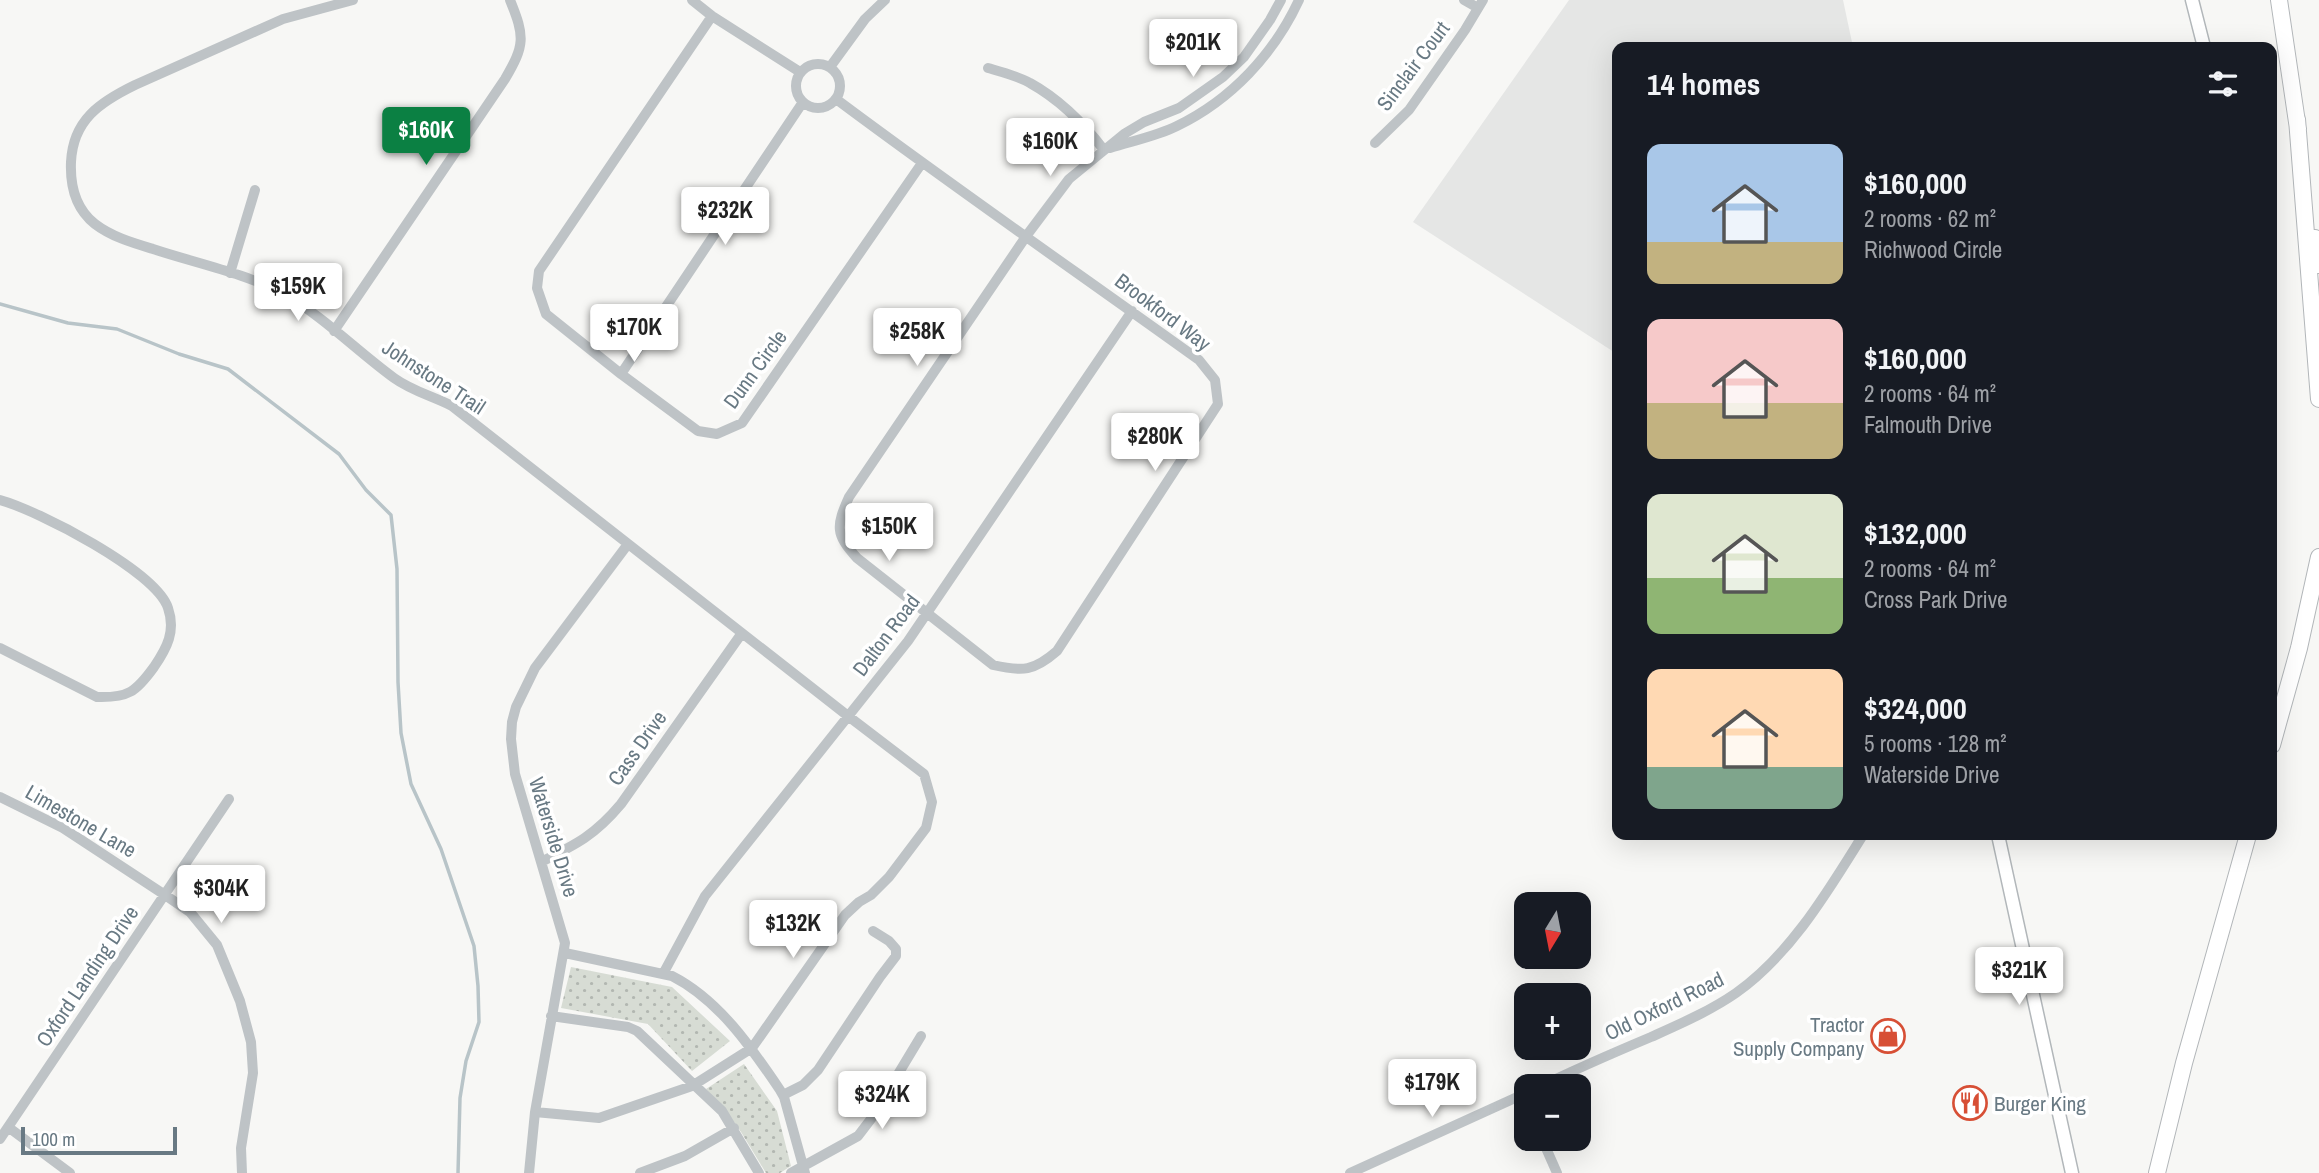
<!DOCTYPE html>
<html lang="en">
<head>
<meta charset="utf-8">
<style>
  body { margin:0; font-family:"Archivo Narrow",sans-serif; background:#20242c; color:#f1f3f6; height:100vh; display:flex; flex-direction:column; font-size:26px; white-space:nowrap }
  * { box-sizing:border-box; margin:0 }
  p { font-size:23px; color:#9ea1a6 }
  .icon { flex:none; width:38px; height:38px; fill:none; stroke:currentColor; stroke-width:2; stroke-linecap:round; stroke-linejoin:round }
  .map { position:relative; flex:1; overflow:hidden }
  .details { position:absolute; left:1612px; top:42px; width:665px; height:798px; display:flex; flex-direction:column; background:#171b24; border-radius:14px; box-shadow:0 7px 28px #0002 }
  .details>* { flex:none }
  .needle { width:46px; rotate:190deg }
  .fabs { position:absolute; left:1514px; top:892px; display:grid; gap:14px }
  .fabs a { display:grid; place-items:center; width:77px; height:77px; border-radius:14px; background:#171b24; box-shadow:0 7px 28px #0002; font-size:35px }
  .scale { position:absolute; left:21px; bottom:18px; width:156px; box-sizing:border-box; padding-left:7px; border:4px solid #687983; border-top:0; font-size:19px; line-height:24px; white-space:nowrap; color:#687983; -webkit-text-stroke:5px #fff; paint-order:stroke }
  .price { position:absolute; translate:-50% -60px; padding:0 16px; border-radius:7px; background:#fff; color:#222; font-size:23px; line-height:46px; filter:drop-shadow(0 2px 4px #0008) }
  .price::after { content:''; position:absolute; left:50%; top:42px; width:21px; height:16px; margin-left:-10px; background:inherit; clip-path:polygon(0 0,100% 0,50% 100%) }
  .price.on { background:#0b8043; color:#fff }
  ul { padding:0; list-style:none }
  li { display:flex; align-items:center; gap:21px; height:175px; padding:0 35px }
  li span { display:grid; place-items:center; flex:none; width:196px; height:140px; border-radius:14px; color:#555 }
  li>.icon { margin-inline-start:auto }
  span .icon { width:84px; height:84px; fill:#fffc; stroke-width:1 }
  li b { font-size:30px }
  h2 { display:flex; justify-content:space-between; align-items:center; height:84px; padding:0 35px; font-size:30px }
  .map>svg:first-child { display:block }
  .built { fill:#e5e6e5 }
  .park { fill:url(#park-dots) }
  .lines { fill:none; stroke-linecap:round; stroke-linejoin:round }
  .stream { stroke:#b8c4c8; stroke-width:3.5 }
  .major-casing { stroke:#b2b7ba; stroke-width:15 }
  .highway-casing { stroke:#b2b6b9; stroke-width:18 }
  .minor { stroke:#bec3c6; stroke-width:10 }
  .major { stroke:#fff; stroke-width:12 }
  .highway { stroke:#fff; stroke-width:16 }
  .labels { text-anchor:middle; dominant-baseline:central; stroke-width:7; stroke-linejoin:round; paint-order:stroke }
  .street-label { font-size:21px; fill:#687983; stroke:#fff }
  .poi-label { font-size:21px; fill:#687983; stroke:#fff; text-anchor:end }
</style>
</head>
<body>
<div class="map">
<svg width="2319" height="1173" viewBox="0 0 2319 1173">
  <defs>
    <pattern id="park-dots" width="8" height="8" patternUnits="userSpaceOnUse" patternTransform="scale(1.75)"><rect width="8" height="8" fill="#d7dcd4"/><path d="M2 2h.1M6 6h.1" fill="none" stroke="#b2b7b1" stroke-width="1.8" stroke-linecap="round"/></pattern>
  </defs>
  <rect width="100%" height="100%" fill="#f7f7f5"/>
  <path class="built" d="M1569,0H1843L1853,47H1617V354L1413,222Z"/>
  <path class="park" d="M571,967L672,987L730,1041L692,1071L648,1024L561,1008Z
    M744,1064L777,1111L791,1166L780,1173H766L738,1127L706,1089Z"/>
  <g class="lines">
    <path class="stream" d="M0,304L68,323L117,329L179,354L228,369L339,454L366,490L391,515L397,569L398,682L401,733L411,784L441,849L474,946L478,986L479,1022L466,1061L460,1098L458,1173"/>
    <g class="major-casing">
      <path id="major" d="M2192,0L2204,47
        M1998,835L2072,1173"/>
    </g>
    <g class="highway-casing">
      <path id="highway" d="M2279,0L2298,129
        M2297,119L2319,399
        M2315,238L2319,265
        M2272,745L2299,648L2319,557
        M2157,1173L2184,1063L2248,835"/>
    </g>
    <path class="minor" d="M353,0L283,19L135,85C100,102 73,120 71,162C70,186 76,209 95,224C112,237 133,243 153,249C195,263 245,273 284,294C324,317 357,351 394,378C412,391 432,396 452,406L848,716L924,774L932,802L926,828L889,877L871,895L859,902L845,915L752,1048L692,1086L599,1118L535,1112
      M692,0L712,16L800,72
      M1464,0L1478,8
      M712,16L539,271L537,288L546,314L621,374L698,431L717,434L742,423L922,163
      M796 86a22 22 0 1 1 44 0a22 22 0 1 1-44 0Z
      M830,67L865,19L885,0
      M988,68C1002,72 1018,76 1030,83C1059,99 1084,124 1104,150
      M836,99C955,188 1078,273 1199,360L1215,380L1218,404L1057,651C1034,671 1023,672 993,665L857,558C835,534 836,526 849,497L1027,235L1069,179L1124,134L1144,122L1179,108L1223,77L1244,57L1270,20L1281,0
      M1375,143L1409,110L1465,30L1483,0
      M1110,148C1132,141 1157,136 1177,126C1231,100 1274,54 1299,0
      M230,273L255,190
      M334,331L505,79C525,45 525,37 510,0
      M621,374L803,102
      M0,500C37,510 156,571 168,608C176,631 167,648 154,667C136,692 128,698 97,697L0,648
      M0,797L63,828L165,895L190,912L217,945L240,1001L251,1042L253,1073L241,1148L242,1173
      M541,862C577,844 595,835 621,804L742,633
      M565,953L672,976C719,1000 751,1047 780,1090L784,1097L805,1173
      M663,974L705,896L908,641L1132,311
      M551,1016L628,1027L637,1031L722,1111L759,1173
      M1539,1087C1576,1069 1613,1053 1651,1037C1680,1024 1710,1011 1736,993C1791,954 1828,891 1863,835
      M783,1095L803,1085L818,1070L880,977L896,956V949L889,941L873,931
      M1519,1096L1526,1109
      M8,1127L70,1173
      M0,1139L229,799
      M1542,1139L1557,1173
      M529,1173L535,1112L565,943L515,774L511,739L512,722L516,707L535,668L628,544
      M640,1173L685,1156L734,1128
      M791,1173L858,1136L871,1119L921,1036
      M1350,1173L1526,1093"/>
    <use href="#major" class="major"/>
    <use href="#highway" class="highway"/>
  </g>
  <defs>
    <g id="shop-ring" transform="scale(1.75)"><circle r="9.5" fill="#fff" stroke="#d74f35" stroke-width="1.5"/><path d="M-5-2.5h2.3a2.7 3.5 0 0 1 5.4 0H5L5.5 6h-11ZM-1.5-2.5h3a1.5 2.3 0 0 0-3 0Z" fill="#d74f35"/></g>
    <g id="restaurant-ring" transform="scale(1.75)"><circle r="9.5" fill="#fff" stroke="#d74f35" stroke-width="1.5"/><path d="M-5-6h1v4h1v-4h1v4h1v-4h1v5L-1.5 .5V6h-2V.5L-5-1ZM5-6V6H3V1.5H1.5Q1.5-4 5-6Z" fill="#d74f35"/></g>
  </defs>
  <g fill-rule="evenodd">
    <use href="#shop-ring" x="1888" y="1036"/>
    <use href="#restaurant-ring" x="1970" y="1103"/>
  </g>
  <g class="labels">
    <g class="street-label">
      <text transform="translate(1413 66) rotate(-53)">Sinclair Court</text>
      <text transform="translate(1163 312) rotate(37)">Brookford Way</text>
      <text transform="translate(755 369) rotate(-54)">Dunn Circle</text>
      <text transform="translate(434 377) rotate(33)">Johnstone Trail</text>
      <text transform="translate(886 635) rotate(-53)">Dalton Road</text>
      <text transform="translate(637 748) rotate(-55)">Cass Drive</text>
      <text transform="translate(81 821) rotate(30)">Limestone Lane</text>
      <text transform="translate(554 837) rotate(73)">Waterside Drive</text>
      <text transform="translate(87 976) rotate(-56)">Oxford Landing Drive</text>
      <text transform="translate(1664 1006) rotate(-26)">Old Oxford Road</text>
    </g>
    <g class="poi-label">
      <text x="1864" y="1024">Tractor<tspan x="1864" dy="24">Supply Company</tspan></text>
      <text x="1994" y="1103" text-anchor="start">Burger King</text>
    </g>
  </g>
</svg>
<div class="fabs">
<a><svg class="needle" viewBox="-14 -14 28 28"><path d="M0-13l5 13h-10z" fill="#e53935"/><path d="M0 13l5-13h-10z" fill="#9ea1a6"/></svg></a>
<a>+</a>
<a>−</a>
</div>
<div class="scale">100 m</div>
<b class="price" style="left:1193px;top:79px">$201K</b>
<b class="price on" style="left:426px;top:167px">$160K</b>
<b class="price" style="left:1050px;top:178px">$160K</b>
<b class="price" style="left:725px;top:247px">$232K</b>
<b class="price" style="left:298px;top:323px">$159K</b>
<b class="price" style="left:634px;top:364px">$170K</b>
<b class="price" style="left:917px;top:368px">$258K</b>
<b class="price" style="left:1155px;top:473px">$280K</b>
<b class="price" style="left:889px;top:563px">$150K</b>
<b class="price" style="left:221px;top:925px">$304K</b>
<b class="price" style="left:793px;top:960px">$132K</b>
<b class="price" style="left:2019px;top:1007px">$321K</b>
<b class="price" style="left:1432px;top:1119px">$179K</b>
<b class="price" style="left:882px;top:1131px">$324K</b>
<section class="details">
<h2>14 homes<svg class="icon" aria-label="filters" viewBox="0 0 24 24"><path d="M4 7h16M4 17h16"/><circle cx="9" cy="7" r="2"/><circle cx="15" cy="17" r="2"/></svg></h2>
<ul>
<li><span style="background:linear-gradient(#a9c7e8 70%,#c2b280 0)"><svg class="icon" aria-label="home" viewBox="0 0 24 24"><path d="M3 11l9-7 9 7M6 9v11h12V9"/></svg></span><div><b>$160,000</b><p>2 rooms · 62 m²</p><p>Richwood Circle</p></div></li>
<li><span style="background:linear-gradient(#f6c9c9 60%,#c2b280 0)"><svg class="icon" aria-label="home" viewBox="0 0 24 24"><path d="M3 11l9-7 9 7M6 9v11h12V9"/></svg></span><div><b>$160,000</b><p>2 rooms · 64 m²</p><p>Falmouth Drive</p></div></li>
<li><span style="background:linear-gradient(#dfe7d0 60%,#8fb573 0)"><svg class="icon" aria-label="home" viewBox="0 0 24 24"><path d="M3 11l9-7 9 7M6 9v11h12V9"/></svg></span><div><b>$132,000</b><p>2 rooms · 64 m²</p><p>Cross Park Drive</p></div></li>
<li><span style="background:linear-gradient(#ffd9b3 70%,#7fa58c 0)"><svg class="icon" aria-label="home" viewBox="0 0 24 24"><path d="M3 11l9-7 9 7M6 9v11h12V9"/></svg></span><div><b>$324,000</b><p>5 rooms · 128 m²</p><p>Waterside Drive</p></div></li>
</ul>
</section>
</div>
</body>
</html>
